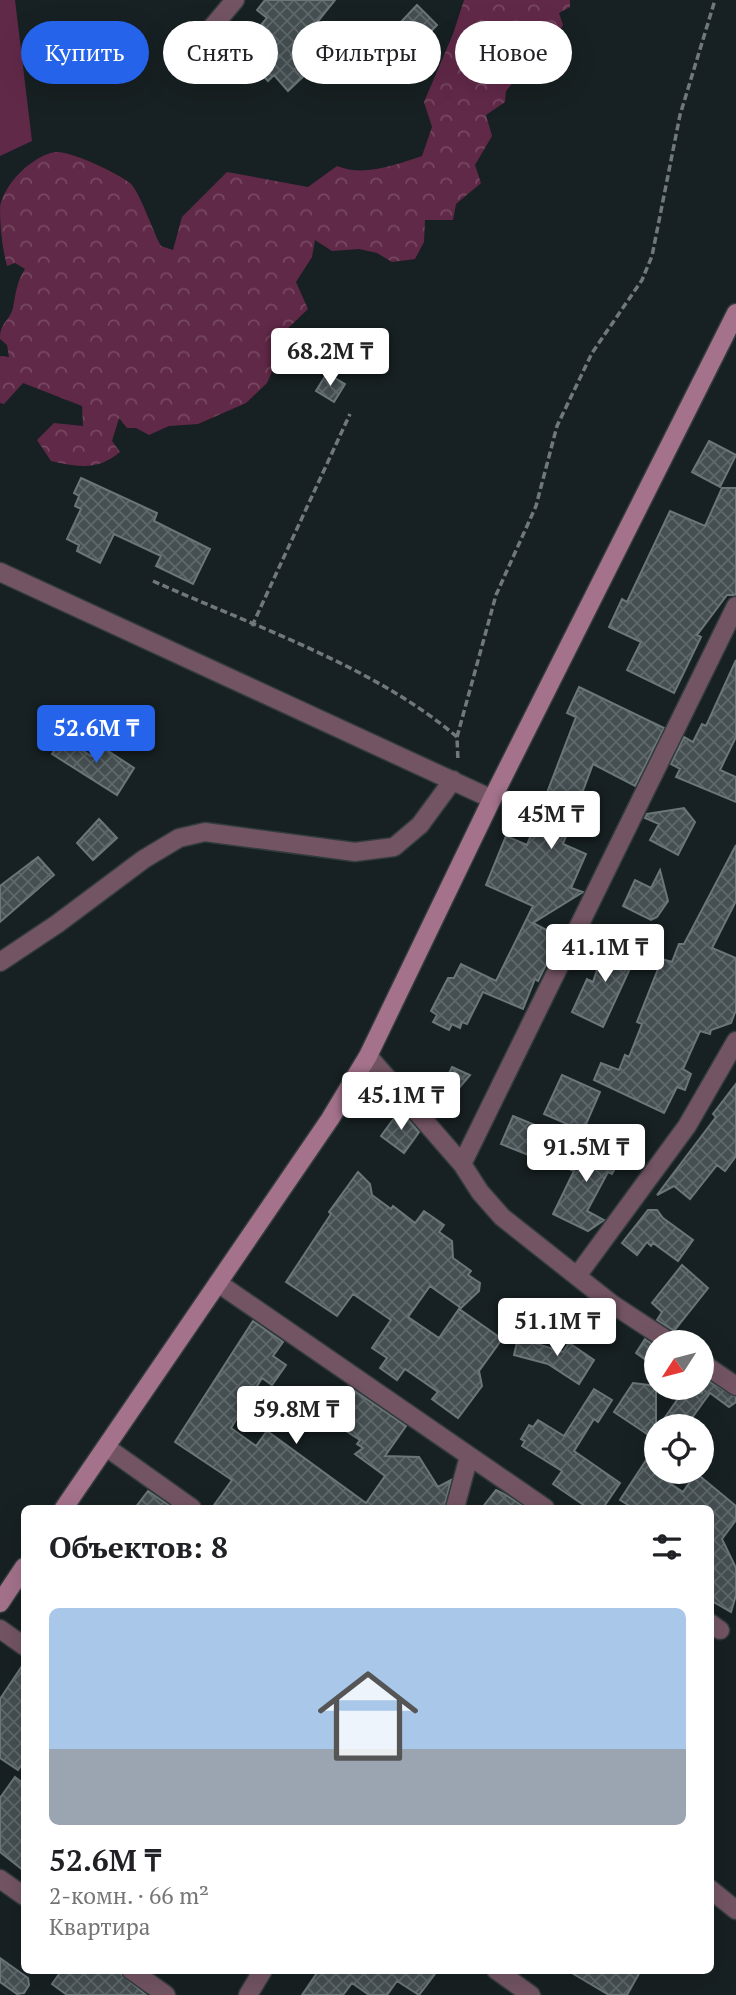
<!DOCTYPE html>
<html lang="ru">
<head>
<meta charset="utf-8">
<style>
  body { margin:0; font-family:"PT Serif",serif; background:#f2f2f2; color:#202124; height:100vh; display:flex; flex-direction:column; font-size:26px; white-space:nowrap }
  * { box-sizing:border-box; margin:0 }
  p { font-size:23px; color:#757577 }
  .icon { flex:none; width:38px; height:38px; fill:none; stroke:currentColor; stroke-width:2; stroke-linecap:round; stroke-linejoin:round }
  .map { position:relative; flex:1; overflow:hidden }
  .details { position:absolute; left:21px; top:1505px; width:693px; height:469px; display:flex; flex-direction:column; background:#fff; border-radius:10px; box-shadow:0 7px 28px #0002 }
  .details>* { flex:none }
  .top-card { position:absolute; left:21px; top:21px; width:695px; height:63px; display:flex; gap:14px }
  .needle { width:46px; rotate:234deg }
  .tools { position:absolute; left:644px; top:1330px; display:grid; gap:14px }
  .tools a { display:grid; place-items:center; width:70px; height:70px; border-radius:50%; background:#fff; box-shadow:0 7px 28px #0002; font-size:35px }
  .price { position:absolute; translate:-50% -60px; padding:0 16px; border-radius:7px; background:#fff; color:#222; font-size:23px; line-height:46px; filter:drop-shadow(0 2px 4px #0008) }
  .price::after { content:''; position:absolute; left:50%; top:42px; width:21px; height:16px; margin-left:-10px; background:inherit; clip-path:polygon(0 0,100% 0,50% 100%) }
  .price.current { background:#2563eb; color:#fff }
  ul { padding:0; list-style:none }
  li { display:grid; align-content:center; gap:14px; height:371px; padding:0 28px }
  li span { display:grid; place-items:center; height:217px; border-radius:10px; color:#555 }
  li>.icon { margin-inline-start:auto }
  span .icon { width:126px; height:126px; fill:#fffc; stroke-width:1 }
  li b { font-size:30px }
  h2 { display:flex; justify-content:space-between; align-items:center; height:84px; padding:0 28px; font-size:30px }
  .pill { padding:0 24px; border-radius:32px; background:#fff; box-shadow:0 7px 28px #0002; font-size:24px; line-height:63px }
  .pill.current { background:#2563eb; color:#fff }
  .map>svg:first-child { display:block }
  .forest { fill:url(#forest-crowns) }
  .pitch { fill:#612948 }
  .building { fill:url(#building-cross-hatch); stroke:#6b7679; stroke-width:2 }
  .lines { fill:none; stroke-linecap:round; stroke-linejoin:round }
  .street-casing { stroke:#333c3d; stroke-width:21 }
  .secondary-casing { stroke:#333c3d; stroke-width:21 }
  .path { stroke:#71787a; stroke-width:3.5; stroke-dasharray:7 3.5; stroke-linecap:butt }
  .street { stroke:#735463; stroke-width:18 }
  .secondary { stroke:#a4728b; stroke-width:18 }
</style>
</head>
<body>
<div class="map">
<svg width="736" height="1995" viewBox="0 0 736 1995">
  <defs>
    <pattern id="forest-crowns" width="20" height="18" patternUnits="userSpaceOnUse" patternTransform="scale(1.75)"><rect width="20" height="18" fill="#612948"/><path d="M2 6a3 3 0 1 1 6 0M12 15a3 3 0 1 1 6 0" fill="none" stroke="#774862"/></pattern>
    <pattern id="building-cross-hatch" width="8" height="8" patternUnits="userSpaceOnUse" patternTransform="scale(1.75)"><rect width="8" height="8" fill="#454f52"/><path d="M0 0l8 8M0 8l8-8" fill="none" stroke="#5f686b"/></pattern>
  </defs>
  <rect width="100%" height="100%" fill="#172022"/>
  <path class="forest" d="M464,0H570V7L559,13L563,25L557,36L547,40C540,55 532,57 516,59V79L506,91L505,102L486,115L492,136L475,165L481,183L456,204L453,220H425L424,242L415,259L392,262L377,253L359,249L332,251L315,240L312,257L296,282L308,309L282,334L284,345L267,383L246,403L198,424L169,426L149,435L136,428H127L119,418L112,441L120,452C98,471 77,467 51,461L37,440L54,423L83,426L82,406L23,383L4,404L0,403V356L9,357L7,345L0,339C0,322 9,322 13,308C16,293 16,283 25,269L15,263L7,266C2,247 0,227 0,207C4,184 32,156 55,152C69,150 118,173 130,183C140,192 153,232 161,246L173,250L182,217L227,172L308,187L337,166C365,177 394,165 422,156L432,127L424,102L453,34Z"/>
  <path class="pitch" d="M0,0H15L32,141L0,156Z"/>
  <path class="building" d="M265,0H335L291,55L307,73L288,91L274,75L268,81L240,51L264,28L261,25L267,18L257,10Z
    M417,5L437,25L423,40L401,22Z
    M327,373L345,384L334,402L316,391Z
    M709,441L736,455L720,487L692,472Z
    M81,478L157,513L154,521L210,549L193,584L156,566L161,556L114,534L100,563L77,551L79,545L67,539L81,509L75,506L79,496L74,493Z
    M722,488H736V595H727L697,635L701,637L674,693L627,670L641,642L609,627L622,599L627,602L670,511L705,526Z
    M736,660V737L720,770L736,777V802L676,777L680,769L671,764L684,737L693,742L702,724L706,726Z
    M579,687L664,728L635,786L593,764L563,844L586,854L571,888L583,892L533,923L560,937L538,981L535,979L523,1009L483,992L467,1024L462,1022L460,1028L452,1024L449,1030L433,1022L437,1015L431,1011L448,978H454L461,964L496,981L533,906L486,885L506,836L527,845L576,717L567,713Z
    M63,737L91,756L94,751L101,756L105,749L134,768L117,795L52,754Z
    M684,808L695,822L678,855L650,840L659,824L645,818L647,814Z
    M99,819L117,838L93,860L77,843Z
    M736,845V901L712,948L736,958V1010L731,1023L711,1030L710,1034L700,1031L683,1069L691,1074L685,1090L677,1087L664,1113L594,1080L601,1063L619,1070L625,1055L629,1057L642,1024L637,1022L662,959L672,962L679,944H684Z
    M38,857L54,875L0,922V886Z
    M660,870L668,901L657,917L651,920L623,906L635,880L651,888Z
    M607,940L638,951L603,1027L572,1012L587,979L593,982Z
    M452,1067L470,1075L435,1116L431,1111Z
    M562,1075L600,1092L583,1131L544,1114Z
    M736,1084V1156L725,1171L717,1165L690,1199L674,1186L657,1195L716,1117L713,1114Z
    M400,1110L419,1132L404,1153L381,1136Z
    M513,1116L547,1130L536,1158L501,1144Z
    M586,1137L615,1152L620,1159L612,1174L608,1172L587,1211L604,1220L588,1231L553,1214L574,1171L569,1169Z
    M358,1172L370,1184L372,1195L391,1209L393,1206L415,1223L424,1211L444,1225L439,1232L452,1241L453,1258L471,1271L468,1275L480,1283L479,1291L461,1308L430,1286L408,1317L439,1338L459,1309L502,1339L479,1371L482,1386L458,1418L432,1399L438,1392L405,1369L397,1380L380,1368L387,1358L372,1348L391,1320L353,1294L337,1316L286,1282L331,1214L329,1212Z
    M648,1210H657L663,1218L693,1240L678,1261L653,1243L651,1246L647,1242L637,1255L622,1243Z
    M682,1265L708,1288L674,1331L657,1320L662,1312L652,1303Z
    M253,1321L283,1342L273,1356L286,1365L272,1385L262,1378L231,1428L256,1446L267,1431L366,1503L385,1476L355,1454L363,1448L357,1444L360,1440L335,1424L355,1391L406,1426L385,1456L419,1457L438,1487L451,1480L444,1508H212L232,1480L175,1442Z
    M518,1338L563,1352L569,1343L594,1360L579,1384L548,1364L514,1355Z
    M645,1339L656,1347V1367L636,1353Z
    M702,1377L736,1397V1402L729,1407L710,1393L686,1426H659L684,1390L702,1393Z
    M633,1383L656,1386V1440L614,1412Z
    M594,1389L612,1400L598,1422L594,1419L574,1451L620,1483L603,1508H588L553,1484L562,1471L522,1446L525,1441L521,1439L529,1425L533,1427L538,1420L564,1436Z
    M656,1445V1474L683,1492L696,1473L736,1506V1520L722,1539L736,1568V1595L731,1612L710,1600V1508H633L620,1500Z
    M496,1490L506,1495L526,1508H482Z
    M148,1491L173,1508H135Z
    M24,1663V1761L18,1770L0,1758V1699Z
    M15,1777L24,1784V1871L0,1852V1798Z
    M0,1958L28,1978L29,1985L24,1993L17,1994L0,1982Z
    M62,1970H116L146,1995H67L52,1984Z
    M319,1970H438L419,1995L397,1981L387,1995H369L352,1983L343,1995H302Z
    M567,1970H641L627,1995H609Z"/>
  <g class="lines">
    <g class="street-casing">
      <path id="street" d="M208,32L235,0
        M0,572L492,799
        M0,962L57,924L144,859L179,838L205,832L355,852L394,847L420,825L453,780
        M368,1056L462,1164L480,1192L502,1217L612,1304L670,1342
        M462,1164L736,606
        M577,1276L687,1126L736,1041
        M218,1283L545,1508
        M702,1363L736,1386
        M106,1447L192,1508
        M455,1508L469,1456
        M710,1623L720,1630
        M0,1629L24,1646
        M0,1879L24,1896
        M710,1889L736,1910
        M131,1970L166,1995
        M496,1970L531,1995
        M248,1995L263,1970"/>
    </g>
    <g class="secondary-casing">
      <path id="secondary" d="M64,1508L330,1119L368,1056L492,799L736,313
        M0,1603L24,1567"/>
    </g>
    <path class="path" d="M153,581C251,625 376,667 457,737L458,761
      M252,626L350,414
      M457,737L496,595L536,506L557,426L592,353L642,280L652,256L680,115L715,0"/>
    <use href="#street" class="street"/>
    <use href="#secondary" class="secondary"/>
  </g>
</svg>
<div class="tools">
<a><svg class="needle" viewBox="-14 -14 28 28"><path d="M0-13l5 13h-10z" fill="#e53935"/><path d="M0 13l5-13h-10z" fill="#757577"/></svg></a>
<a><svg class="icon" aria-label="locate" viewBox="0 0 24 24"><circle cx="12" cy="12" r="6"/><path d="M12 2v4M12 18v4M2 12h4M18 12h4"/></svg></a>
</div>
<b class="price" style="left:330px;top:388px">68.2M ₸</b>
<b class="price current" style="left:96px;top:765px">52.6M ₸</b>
<b class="price" style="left:551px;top:851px">45M ₸</b>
<b class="price" style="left:605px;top:984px">41.1M ₸</b>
<b class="price" style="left:401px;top:1132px">45.1M ₸</b>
<b class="price" style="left:586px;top:1184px">91.5M ₸</b>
<b class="price" style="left:557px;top:1358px">51.1M ₸</b>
<b class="price" style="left:296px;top:1446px">59.8M ₸</b>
<div class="top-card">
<a class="pill current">Купить</a>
<a class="pill">Снять</a>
<a class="pill">Фильтры</a>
<a class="pill">Новое</a>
</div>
<section class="details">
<h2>Объектов: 8<svg class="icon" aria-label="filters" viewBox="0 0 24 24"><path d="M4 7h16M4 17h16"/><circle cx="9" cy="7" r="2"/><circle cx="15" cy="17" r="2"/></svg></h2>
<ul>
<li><span style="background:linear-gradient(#a9c7e8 65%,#9aa5b1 0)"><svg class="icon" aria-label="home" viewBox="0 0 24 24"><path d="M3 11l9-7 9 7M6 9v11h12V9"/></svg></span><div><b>52.6M ₸</b><p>2-комн. · 66 m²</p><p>Квартира</p></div></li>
</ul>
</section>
</div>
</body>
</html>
